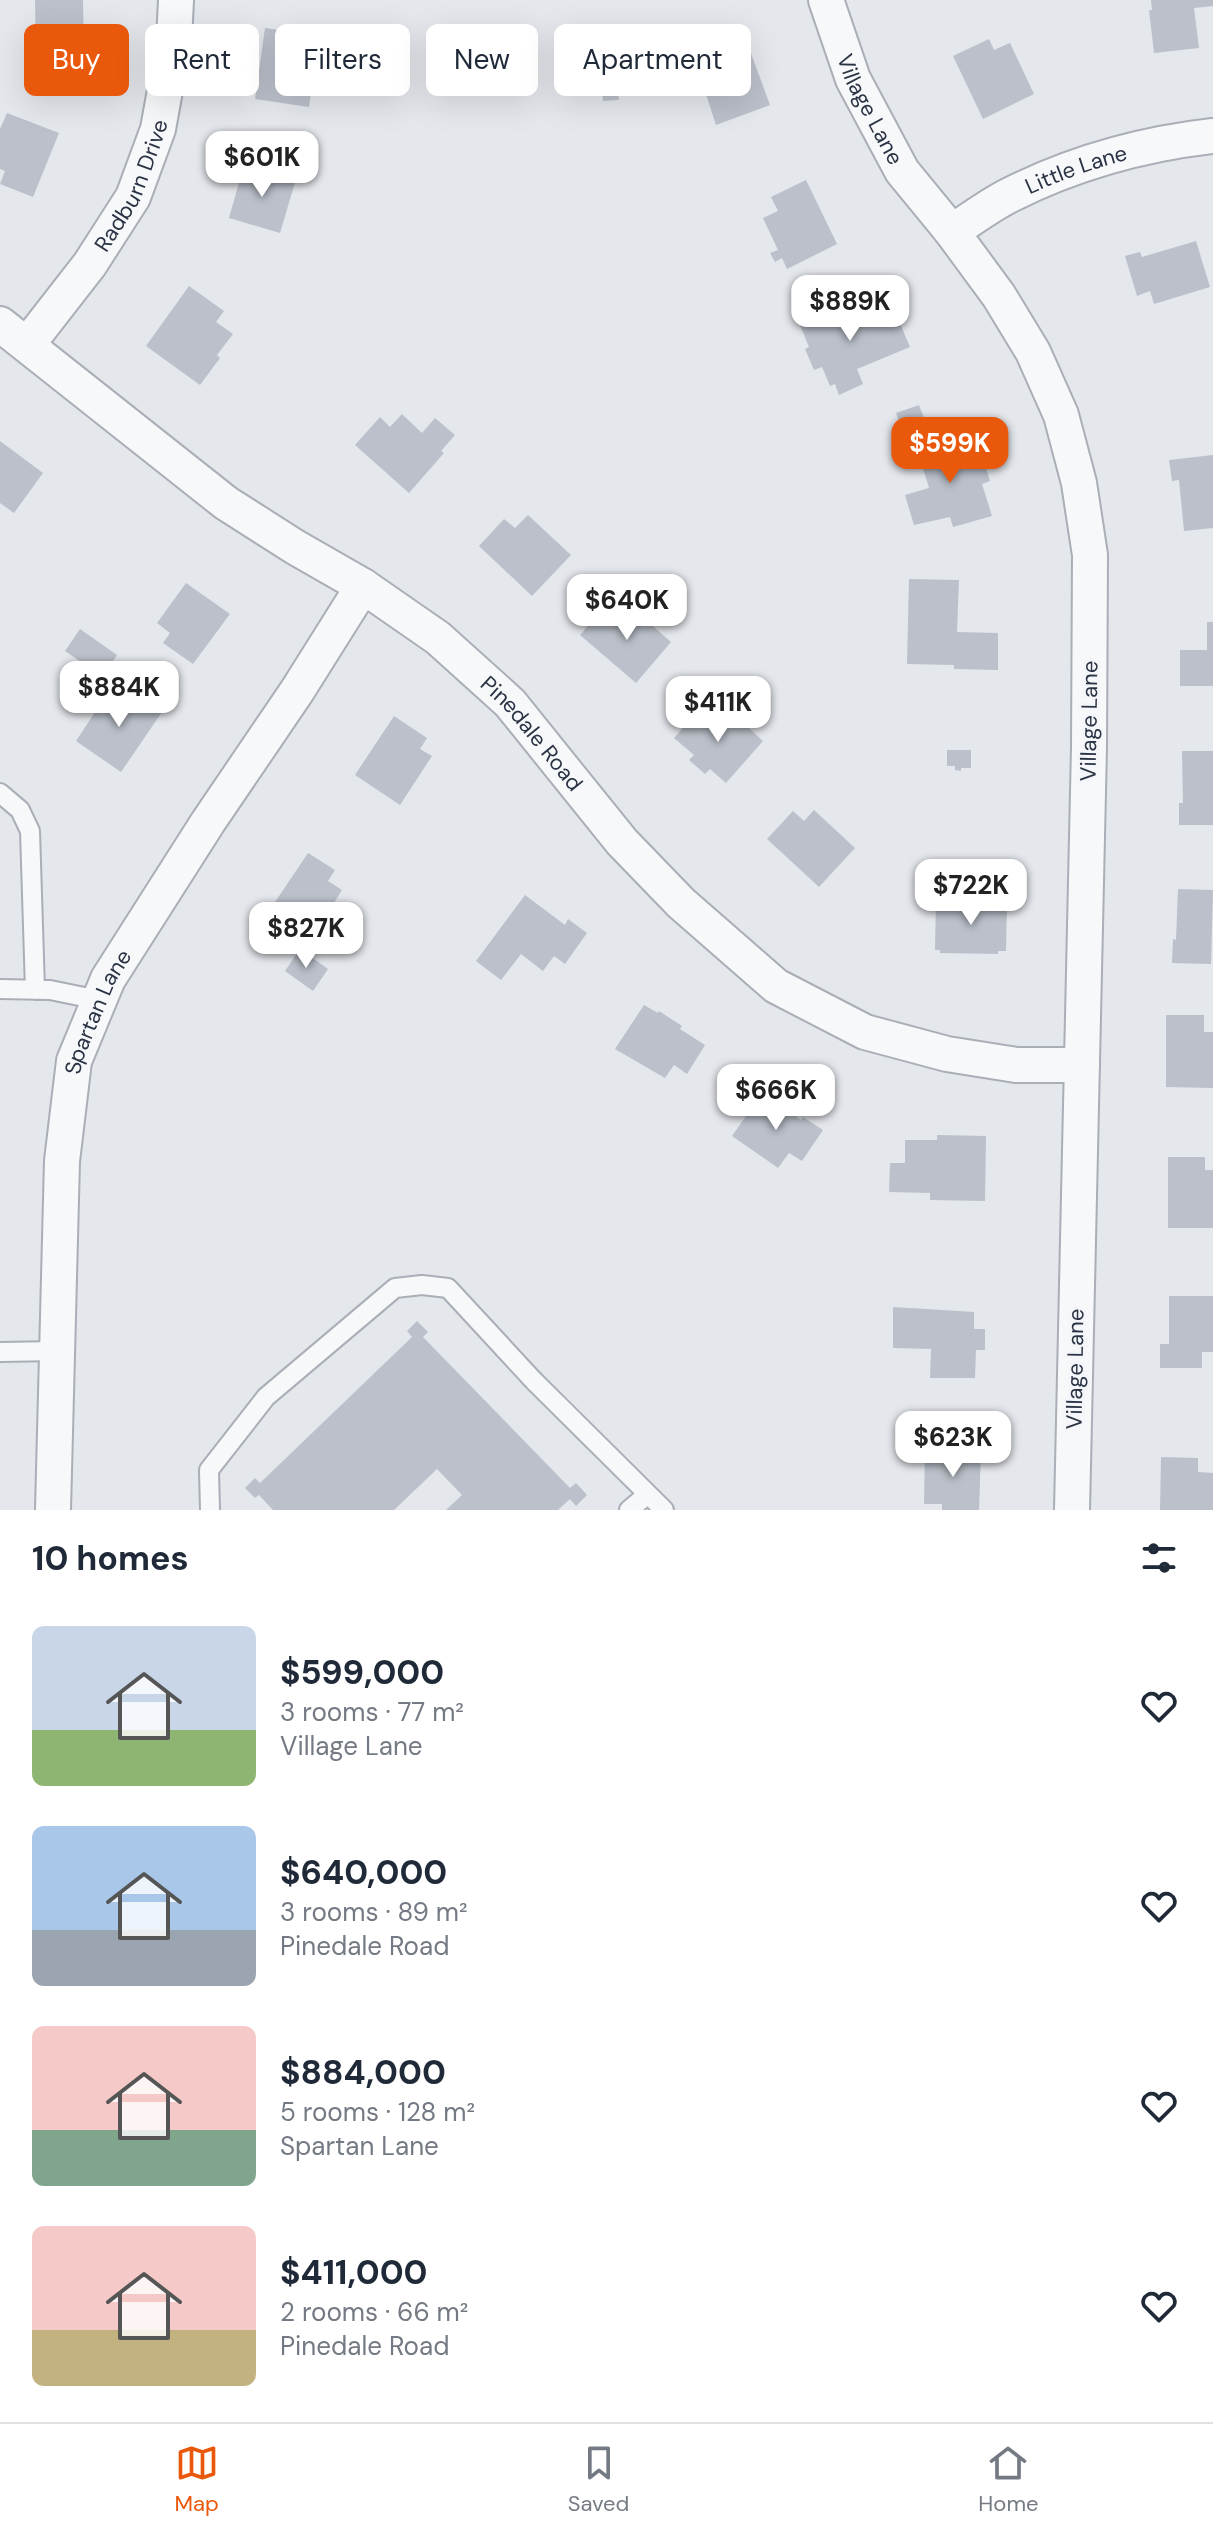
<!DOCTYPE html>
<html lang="en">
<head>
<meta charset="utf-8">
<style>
  body { margin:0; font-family:"DM Sans",sans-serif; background:#f6f6f7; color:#1f2937; height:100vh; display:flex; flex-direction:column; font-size:30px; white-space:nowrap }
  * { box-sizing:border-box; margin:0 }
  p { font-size:26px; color:#747a83 }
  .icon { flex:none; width:44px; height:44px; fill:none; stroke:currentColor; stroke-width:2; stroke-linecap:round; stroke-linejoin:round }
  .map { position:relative; height:1510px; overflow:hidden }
  .details { display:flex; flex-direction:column; background:#fff; flex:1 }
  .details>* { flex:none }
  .banner { position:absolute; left:24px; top:24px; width:800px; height:72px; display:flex; gap:16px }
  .price { position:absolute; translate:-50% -68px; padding:0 18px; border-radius:16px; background:#fff; color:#222; font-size:26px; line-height:52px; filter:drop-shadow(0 2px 4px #0008) }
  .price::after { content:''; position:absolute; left:50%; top:48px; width:24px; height:18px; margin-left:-12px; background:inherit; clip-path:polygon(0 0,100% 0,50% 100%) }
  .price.selected { background:#ea580c; color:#fff }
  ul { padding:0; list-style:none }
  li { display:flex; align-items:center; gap:24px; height:200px; padding:0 32px }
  li span { display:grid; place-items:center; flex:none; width:224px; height:160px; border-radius:12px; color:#555 }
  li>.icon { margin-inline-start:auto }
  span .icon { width:96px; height:96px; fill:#fffc; stroke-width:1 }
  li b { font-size:34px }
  h2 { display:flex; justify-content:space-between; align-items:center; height:96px; padding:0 32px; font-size:34px }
  .tag { padding:0 28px; border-radius:12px; background:#fff; box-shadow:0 8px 32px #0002; font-size:28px; line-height:72px }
  .tag.selected { background:#ea580c; color:#fff }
  .dock { display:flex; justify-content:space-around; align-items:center; height:112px; border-top:2px solid #e0e1e3; background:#fff; font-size:22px; color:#747a83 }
  .dock a { display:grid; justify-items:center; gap:4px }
  .dock .selected { color:#ea580c }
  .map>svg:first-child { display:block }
  .building { fill:#bbc0ca }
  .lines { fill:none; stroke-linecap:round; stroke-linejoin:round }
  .lane-casing { stroke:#a9aeb7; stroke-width:22 }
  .street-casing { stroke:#a9aeb7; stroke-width:38 }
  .lane { stroke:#f7f8fa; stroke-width:18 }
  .street { stroke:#f7f8fa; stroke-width:34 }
  .labels { text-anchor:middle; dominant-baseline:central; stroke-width:7; stroke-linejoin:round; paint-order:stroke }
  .street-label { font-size:22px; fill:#2b3445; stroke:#f4f6f9 }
</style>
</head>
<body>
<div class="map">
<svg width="1213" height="1510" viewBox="0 0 1213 1510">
  <rect width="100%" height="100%" fill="#e4e7ec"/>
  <path class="building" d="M35,0H83L84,56L36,57Z
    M1151,0H1213V6L1194,8L1199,48L1154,53L1149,10H1152Z
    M265,28L300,33L299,45L317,48L309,107L255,99Z
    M745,37L770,105L716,125L698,70L714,64L710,51Z
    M989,39L994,50L1010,43L1034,94L983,119L953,56Z
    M617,80L619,100L603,101L601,82Z
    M7,113L59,133L33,197L0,184L5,171L0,169V129Z
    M244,165L296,179L280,233L229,218Z
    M806,180L837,244L787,269L782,258L775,262L770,253L778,250L763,218L778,211L771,197Z
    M1196,241L1210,287L1154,304L1150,291L1137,296L1125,256L1140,252L1142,257Z
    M189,286L224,311L216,322L233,334L217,355L220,358L200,385L146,346Z
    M846,300L856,323L893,307L910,347L857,369L863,384L839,395L835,384L830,386L822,367L814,370L805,349L809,347L798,320Z
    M919,405L924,418L901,427L896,413Z
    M402,414L422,433L435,418L455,435L441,451L444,453L409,493L355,445L380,417L390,427Z
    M965,435L974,465L984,462L990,481L982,484L992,516L953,527L950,517L914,525L905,495L929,488L917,449Z
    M0,441L43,473L14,513L0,503Z
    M1213,455V528L1184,531L1179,480L1172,481L1169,460Z
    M528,515L571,555L532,596L479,546L504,519L515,528Z
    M909,579L959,580L957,632L998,633V670L954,669V665L907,664Z
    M186,583L230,614L193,664L163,643L170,633L157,623Z
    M629,605L671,642L636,683L580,635L602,610L615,621Z
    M1207,622H1213V686H1180V650H1207Z
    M80,629L117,655L103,677L65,651Z
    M131,691L162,712L121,772L76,741L107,694L122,704Z
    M702,706L730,729L739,719L763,741L726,783L710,769L705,774L689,760L694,755L674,738Z
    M394,716L427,738L420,749L432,756L400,805L355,775Z
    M947,750H971V768H961V771L955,770V766H947Z
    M1182,751H1213V825H1179V803H1183Z
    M814,810L855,848L819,887L767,839L793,811L804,821Z
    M308,853L335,870L328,881L342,890L312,938L269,911Z
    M1178,889L1213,890L1211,964L1172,963L1173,939L1176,940Z
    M525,895L565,925L568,919L587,933L565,964L554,956L543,971L521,954L501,980L476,961Z
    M936,900L1007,901L1006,951H998V954L940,953V950H935Z
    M300,949L328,969L313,991L285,971Z
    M644,1005L658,1013L659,1011L682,1026L680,1029L705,1045L687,1074L674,1065L665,1078L615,1049Z
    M1166,1015H1204V1032H1213V1088L1166,1087Z
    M762,1093L801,1120L803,1117L823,1130L802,1161L789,1153L778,1168L732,1136Z
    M937,1135L986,1136L985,1201L930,1200V1193L889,1192L890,1163H905V1140H937Z
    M1168,1157H1205V1170H1213V1228H1168Z
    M1169,1296H1213V1352H1202V1368H1160V1344H1169Z
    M893,1307L974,1312V1329H985V1350H976L975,1378H930L931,1349L893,1348Z
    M417,1321L428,1332L423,1337L570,1488L576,1483L587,1495L576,1506L570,1499L558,1510H446L462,1495L437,1469L394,1510H273L259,1495L255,1498L245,1488L255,1478L260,1483L412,1337L407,1331Z
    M925,1449L981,1450L979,1510H942V1504H924Z
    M1161,1457L1198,1458V1472L1213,1473V1510H1160Z"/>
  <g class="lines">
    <g class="lane-casing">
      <path id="lane" d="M0,793L20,810L30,831L35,990
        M0,989L50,990L99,1000
        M0,1352L57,1351
        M210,1510L209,1470L266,1397L395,1288L422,1285L448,1288L534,1381L664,1510
        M629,1510L648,1494"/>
    </g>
    <g class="street-casing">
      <g id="street">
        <path id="s1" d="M826,0L853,79L902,171L952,232L999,296L1033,352L1061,415L1079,483L1090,555L1089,747L1072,1510"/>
        <path id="s2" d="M952,232C971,219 990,205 1010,195C1074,163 1142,144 1213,136"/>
        <path id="s3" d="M0,324L226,503L295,547L363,586L438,638L510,703L622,842L681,903L776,986L865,1032L947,1054L1016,1065H1082"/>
        <path id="s4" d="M27,345L90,264L133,197L158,129L174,41L176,0"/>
        <path id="s5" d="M53,1510L62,1161L74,1061L108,979L208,822L297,691L363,586"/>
      </g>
    </g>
    <use href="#lane" class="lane"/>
    <use href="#street" class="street"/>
  </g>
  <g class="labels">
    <g class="street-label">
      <text stroke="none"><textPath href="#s1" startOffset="118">Village Lane</textPath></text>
      <text stroke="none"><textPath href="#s2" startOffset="140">Little Lane</textPath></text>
      <text stroke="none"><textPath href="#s4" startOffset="192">Radburn Drive</textPath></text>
      <text transform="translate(1089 721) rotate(-89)">Village Lane</text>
      <text stroke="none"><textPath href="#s3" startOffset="674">Pinedale Road</textPath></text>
      <text stroke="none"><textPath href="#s5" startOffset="504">Spartan Lane</textPath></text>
      <text transform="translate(1075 1369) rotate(-89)">Village Lane</text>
    </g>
  </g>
</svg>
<b class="price" style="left:262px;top:199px">$601K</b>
<b class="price" style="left:850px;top:343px">$889K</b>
<b class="price selected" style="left:950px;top:485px">$599K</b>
<b class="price" style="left:627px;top:642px">$640K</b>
<b class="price" style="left:119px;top:729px">$884K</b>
<b class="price" style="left:718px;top:744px">$411K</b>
<b class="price" style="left:971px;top:927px">$722K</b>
<b class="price" style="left:306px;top:970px">$827K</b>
<b class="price" style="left:776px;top:1132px">$666K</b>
<b class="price" style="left:953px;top:1479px">$623K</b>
<div class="banner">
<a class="tag selected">Buy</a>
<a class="tag">Rent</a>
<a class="tag">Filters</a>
<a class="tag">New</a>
<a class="tag">Apartment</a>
</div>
</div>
<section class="details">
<h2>10 homes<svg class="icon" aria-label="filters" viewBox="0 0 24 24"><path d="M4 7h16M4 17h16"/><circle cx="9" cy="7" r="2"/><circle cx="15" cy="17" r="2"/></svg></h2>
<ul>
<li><span style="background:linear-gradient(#c9d6e8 65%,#8fb573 0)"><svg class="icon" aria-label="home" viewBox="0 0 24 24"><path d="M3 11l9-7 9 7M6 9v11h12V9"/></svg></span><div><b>$599,000</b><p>3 rooms · 77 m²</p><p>Village Lane</p></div><svg class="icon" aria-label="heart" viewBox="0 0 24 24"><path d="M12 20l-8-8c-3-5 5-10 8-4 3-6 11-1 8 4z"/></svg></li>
<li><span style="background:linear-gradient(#a9c7e8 65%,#9aa5b1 0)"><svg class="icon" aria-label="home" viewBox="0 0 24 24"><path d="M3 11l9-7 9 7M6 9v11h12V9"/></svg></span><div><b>$640,000</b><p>3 rooms · 89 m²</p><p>Pinedale Road</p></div><svg class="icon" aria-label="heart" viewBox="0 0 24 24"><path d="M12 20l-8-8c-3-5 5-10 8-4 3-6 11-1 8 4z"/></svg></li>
<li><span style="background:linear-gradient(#f6c9c9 65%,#7fa58c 0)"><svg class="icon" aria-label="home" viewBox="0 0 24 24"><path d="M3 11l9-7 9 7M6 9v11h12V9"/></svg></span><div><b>$884,000</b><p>5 rooms · 128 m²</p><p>Spartan Lane</p></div><svg class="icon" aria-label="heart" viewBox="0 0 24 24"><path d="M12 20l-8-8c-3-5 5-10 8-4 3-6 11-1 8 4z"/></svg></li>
<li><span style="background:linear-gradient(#f6c9c9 65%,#c2b280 0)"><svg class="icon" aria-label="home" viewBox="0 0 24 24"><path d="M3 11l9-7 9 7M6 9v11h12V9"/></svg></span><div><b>$411,000</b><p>2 rooms · 66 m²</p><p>Pinedale Road</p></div><svg class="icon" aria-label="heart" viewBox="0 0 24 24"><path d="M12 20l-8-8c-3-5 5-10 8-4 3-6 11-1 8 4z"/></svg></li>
</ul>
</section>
<nav class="dock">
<a class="selected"><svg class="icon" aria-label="map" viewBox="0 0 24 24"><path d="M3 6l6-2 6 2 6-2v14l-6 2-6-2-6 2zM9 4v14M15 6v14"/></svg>Map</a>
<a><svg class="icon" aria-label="saved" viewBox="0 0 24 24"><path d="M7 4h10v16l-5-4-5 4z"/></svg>Saved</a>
<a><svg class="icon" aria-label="home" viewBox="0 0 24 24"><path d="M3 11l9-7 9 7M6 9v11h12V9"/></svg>Home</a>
</nav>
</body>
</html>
